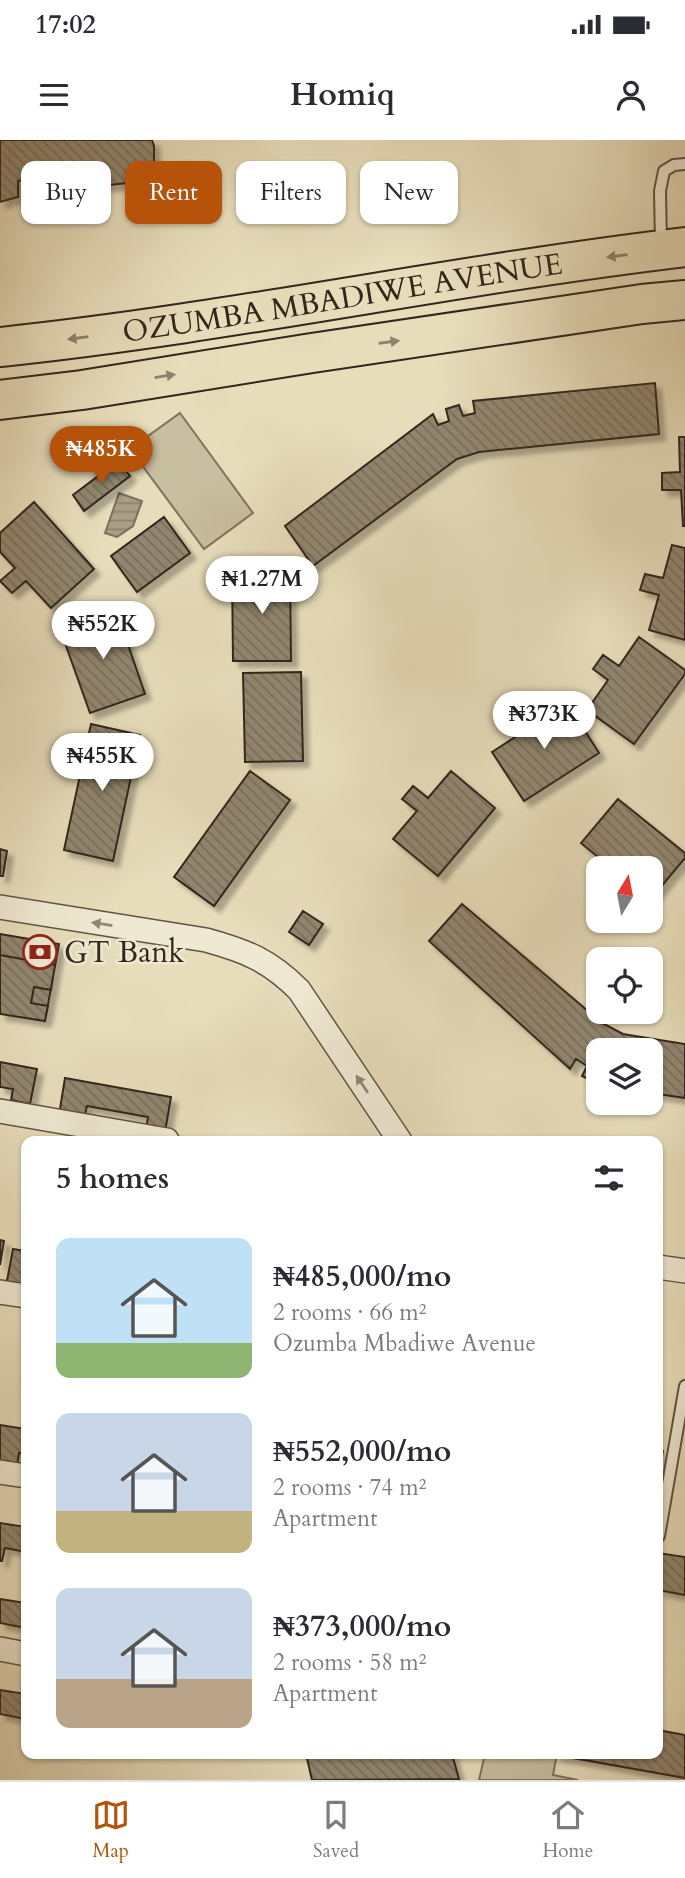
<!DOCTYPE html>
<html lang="en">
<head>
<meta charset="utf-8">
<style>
  body { margin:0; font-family:Cardo,serif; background:#f7f7f7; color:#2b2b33; height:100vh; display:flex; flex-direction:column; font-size:26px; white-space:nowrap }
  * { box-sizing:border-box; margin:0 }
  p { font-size:23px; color:#7c7c81 }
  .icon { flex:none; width:38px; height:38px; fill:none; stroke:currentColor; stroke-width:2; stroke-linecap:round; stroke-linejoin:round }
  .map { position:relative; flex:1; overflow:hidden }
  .sheet { position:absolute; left:21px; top:996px; width:642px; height:623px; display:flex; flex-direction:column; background:#fff; border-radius:14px; box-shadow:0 2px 5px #0004 }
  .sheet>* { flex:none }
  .top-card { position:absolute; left:21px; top:21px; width:644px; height:63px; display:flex; gap:14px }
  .needle { width:46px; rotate:10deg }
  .fabs { position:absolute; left:586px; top:716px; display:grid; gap:14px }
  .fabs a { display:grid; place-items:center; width:77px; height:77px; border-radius:14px; background:#fff; box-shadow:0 2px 5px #0004; font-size:35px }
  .price { position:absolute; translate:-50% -60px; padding:0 16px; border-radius:24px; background:#fff; color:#222; font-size:23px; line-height:46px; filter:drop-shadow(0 2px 4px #0008) }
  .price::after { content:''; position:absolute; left:50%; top:42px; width:21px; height:16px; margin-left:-10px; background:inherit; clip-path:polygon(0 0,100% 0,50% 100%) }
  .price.on { background:#b45309; color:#fff }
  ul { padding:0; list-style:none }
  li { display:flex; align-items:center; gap:21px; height:175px; padding:0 35px }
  li span { display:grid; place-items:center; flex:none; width:196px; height:140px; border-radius:14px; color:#555 }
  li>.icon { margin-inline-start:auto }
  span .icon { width:84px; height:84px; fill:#fffc; stroke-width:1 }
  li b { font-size:30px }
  h2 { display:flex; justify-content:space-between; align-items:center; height:84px; padding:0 35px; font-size:30px }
  .pill { padding:0 24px; border-radius:14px; background:#fff; box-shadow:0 2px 5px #0004; font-size:24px; line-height:63px }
  .pill.on { background:#b45309; color:#fff }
  .status { display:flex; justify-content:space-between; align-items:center; height:49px; padding:0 35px; background:#fff; direction:ltr }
  .status svg { height:19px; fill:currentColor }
  header { display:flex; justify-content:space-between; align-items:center; height:91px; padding:0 35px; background:#fff; font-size:32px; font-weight:700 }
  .menu { display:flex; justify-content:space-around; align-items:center; height:98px; border-top:2px solid #e1e1e2; background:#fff; font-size:19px; color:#7c7c81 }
  .menu a { display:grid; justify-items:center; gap:4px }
  .menu .on { color:#b45309 }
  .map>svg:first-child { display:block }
  .green { fill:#c8bea0; stroke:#7e725e; stroke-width:2 }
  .water { fill:url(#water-rules); stroke:#7a6f5b; stroke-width:2 }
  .building { fill:url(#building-back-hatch); stroke:#33271c; stroke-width:2; filter:url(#shadow) }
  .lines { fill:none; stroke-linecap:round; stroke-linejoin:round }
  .lane-casing { stroke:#605444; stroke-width:14 }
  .street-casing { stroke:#605444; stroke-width:26 }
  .highway-casing { stroke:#33271c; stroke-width:42 }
  .lane { stroke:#efe9d3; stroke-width:10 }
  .street { stroke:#efe9d3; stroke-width:23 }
  .highway { stroke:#e7ddbb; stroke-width:38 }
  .oneway { fill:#8d826c }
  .oneway2 { fill:#918878 }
  .labels { text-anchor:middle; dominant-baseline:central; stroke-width:5; stroke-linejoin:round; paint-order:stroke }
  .street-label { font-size:30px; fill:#33271c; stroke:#efe9d3 }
  .poi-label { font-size:30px; fill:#33271c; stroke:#efe9d3; text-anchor:start }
</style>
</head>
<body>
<div class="status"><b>17:02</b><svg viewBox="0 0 49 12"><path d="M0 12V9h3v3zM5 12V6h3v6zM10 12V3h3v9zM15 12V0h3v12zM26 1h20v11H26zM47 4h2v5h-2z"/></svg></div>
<header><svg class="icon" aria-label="menu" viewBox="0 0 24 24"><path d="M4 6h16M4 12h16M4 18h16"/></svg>Homiq<svg class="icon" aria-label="person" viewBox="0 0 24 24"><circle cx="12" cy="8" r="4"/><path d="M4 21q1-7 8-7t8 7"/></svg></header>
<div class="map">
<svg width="685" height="1640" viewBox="0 0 685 1640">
  <defs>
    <pattern id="water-rules" width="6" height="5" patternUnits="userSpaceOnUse" patternTransform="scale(1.75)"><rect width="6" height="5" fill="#aa9f85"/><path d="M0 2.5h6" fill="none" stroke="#8b826c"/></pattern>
    <pattern id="building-back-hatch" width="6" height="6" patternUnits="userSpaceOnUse" patternTransform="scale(1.75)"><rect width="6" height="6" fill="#91866f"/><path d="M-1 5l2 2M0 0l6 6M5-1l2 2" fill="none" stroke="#776e5a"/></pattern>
    <filter id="shadow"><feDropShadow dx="6" dy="6" stdDeviation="2" flood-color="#0004"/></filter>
  </defs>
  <rect width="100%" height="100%" fill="#e7ddbb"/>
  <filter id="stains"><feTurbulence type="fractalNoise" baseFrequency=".00286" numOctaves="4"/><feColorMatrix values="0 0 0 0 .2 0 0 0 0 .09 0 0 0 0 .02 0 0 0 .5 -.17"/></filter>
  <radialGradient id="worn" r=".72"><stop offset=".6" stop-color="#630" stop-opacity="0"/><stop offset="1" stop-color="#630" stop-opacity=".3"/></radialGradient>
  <path class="green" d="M180,273L253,373L204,409L130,309Z
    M485,1614H557L553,1635L578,1640H479Z"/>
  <path class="water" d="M119,353L142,361L133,386L117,397L105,393Z"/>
  <path class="building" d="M0,0H152L154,6V40L56,51L52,37L18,41V57L0,62Z
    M655,243L659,294L479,312L457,319L313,426L285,386L433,274L438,285L449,281L446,269L459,265L463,276L475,273L473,261Z
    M679,297H685V386H683L681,350H662V333L680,332Z
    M118,321L130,336L84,371L73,355Z
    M34,362L94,429L51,468L26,441L12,453L0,441L15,428L0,412V393Z
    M164,377L190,413L137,452L111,416Z
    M672,405L685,408V500L649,490L659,455L640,450L645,434L663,438Z
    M232,432H290L291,521H233Z
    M116,470L145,554L90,573L60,489Z
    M639,497L685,530V534L634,604L587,570L608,540L593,529L603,515L619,526Z
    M301,532L303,621L245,622L243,533Z
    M568,564L599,613L524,661L492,612L523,592L513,576L528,567L538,583Z
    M91,584L140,595L113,721L64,710Z
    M250,631L290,660L214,766L174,737Z
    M451,631L495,668L438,736L393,699L417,671L402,659L413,646L428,658Z
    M618,659L685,713V718L651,759V728H607L609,726L581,703Z
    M0,709L7,711L3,736H0Z
    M462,764L602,883L623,894L685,904V958L651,953V910H598V935L594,942L582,936L587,926L576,919L570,929L429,801Z
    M303,771L323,784L309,805L289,792Z
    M0,794L59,804L45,881L0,874Z
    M0,815L55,825L51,850L34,847L31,863L48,866L45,881L0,874Z
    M0,922L37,929L30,964L11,960L13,949L0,947Z
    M65,938L171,957L165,992L146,989L148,977L87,966L84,979L59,975Z
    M0,1100L4,1101L0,1125Z
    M13,1109L26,1111V1149L6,1146Z
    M0,1285L26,1289V1314L19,1313L17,1326L0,1323Z
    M658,1310L663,1311L658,1338Z
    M0,1383L26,1387V1412L5,1408L2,1421H0Z
    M658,1413L685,1417V1455L658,1450Z
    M0,1459L26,1463V1488L0,1483Z
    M0,1550L26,1554V1579L0,1574Z
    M658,1590L685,1595V1638L556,1615L557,1614H658Z
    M306,1614H452L459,1639L312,1640Z"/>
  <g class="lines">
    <g class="lane-casing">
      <path id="lane" d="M661,104L660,51L664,31L674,25L685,24
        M659,1396L685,1246"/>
    </g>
    <g class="street-casing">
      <path id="street" d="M0,767L206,800C246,811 269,820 299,850L400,1001
        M0,971L167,1000
        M658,1127L685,1131
        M0,1152L26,1156
        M0,1332L26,1336
        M0,1509L26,1514"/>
    </g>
    <g class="highway-casing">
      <g id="highway">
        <path id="s1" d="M0,207C230,183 456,134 685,107"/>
        <path d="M0,260L82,250L312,213L642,164L685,160"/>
      </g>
    </g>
    <use href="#lane" class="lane"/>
    <use href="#street" class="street"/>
    <use href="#highway" class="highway"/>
  </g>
  <defs><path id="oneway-solid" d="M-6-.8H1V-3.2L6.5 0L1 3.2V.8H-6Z" transform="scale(1.75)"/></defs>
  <g class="oneway">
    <use href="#oneway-solid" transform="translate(617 116) rotate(172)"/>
    <use href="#oneway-solid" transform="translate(78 198) rotate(172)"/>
    <use href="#oneway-solid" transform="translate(389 202) rotate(-8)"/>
    <use href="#oneway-solid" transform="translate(165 236) rotate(-9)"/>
  </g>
  <g class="oneway2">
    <use href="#oneway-solid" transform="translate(102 784) rotate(-171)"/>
    <use href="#oneway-solid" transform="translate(362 944) rotate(-124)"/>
  </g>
  <defs>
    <g id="bank-ring" transform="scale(1.75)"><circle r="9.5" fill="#efe9d3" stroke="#8f2418" stroke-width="1.5"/><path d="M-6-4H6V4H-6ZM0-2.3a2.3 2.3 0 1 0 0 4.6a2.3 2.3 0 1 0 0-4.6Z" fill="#8f2418"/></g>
  </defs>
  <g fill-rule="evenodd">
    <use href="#bank-ring" x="40" y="812"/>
  </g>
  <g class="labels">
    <g class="street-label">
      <text stroke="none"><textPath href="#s1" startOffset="346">OZUMBA MBADIWE AVENUE</textPath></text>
    </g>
    <g class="poi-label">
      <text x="64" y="812">GT Bank</text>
    </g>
  </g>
  <rect width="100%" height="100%" filter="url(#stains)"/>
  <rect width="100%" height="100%" fill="url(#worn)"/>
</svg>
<div class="fabs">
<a><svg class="needle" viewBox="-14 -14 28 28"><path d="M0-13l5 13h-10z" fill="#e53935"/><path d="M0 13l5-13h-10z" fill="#7c7c81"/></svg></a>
<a><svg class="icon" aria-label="locate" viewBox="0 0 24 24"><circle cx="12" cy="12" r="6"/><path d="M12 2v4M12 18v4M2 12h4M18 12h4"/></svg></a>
<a><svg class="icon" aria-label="layers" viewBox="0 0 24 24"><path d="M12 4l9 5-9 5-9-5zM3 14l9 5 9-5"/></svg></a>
</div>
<b class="price on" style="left:101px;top:346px">₦485K</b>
<b class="price" style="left:262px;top:476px">₦1.27M</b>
<b class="price" style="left:103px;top:521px">₦552K</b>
<b class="price" style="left:544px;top:611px">₦373K</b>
<b class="price" style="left:102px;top:653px">₦455K</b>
<div class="top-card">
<a class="pill">Buy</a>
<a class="pill on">Rent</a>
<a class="pill">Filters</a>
<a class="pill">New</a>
</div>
<section class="sheet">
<h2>5 homes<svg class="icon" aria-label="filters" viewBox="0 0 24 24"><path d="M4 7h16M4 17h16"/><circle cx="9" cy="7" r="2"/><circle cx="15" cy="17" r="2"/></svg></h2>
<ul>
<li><span style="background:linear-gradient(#bfe0f5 75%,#8fb573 0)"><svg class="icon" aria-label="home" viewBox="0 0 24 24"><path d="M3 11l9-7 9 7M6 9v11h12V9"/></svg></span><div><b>₦485,000/mo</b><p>2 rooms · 66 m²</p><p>Ozumba Mbadiwe Avenue</p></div></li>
<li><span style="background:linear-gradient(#c9d6e8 70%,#c2b280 0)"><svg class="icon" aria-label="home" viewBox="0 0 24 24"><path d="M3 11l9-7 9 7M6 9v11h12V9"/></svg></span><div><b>₦552,000/mo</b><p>2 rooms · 74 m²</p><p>Apartment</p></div></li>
<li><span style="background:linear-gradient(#c9d6e8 65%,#b9a48a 0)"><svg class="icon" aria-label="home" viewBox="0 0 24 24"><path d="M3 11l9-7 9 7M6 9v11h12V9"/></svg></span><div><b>₦373,000/mo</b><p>2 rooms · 58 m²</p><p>Apartment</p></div></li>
</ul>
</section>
</div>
<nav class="menu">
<a class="on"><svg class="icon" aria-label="map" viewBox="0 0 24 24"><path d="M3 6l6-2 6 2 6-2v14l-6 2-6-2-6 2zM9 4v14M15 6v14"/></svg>Map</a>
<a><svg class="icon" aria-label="saved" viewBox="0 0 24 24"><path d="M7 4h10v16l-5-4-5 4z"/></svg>Saved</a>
<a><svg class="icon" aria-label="home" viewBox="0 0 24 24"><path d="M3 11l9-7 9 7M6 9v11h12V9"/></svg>Home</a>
</nav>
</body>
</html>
